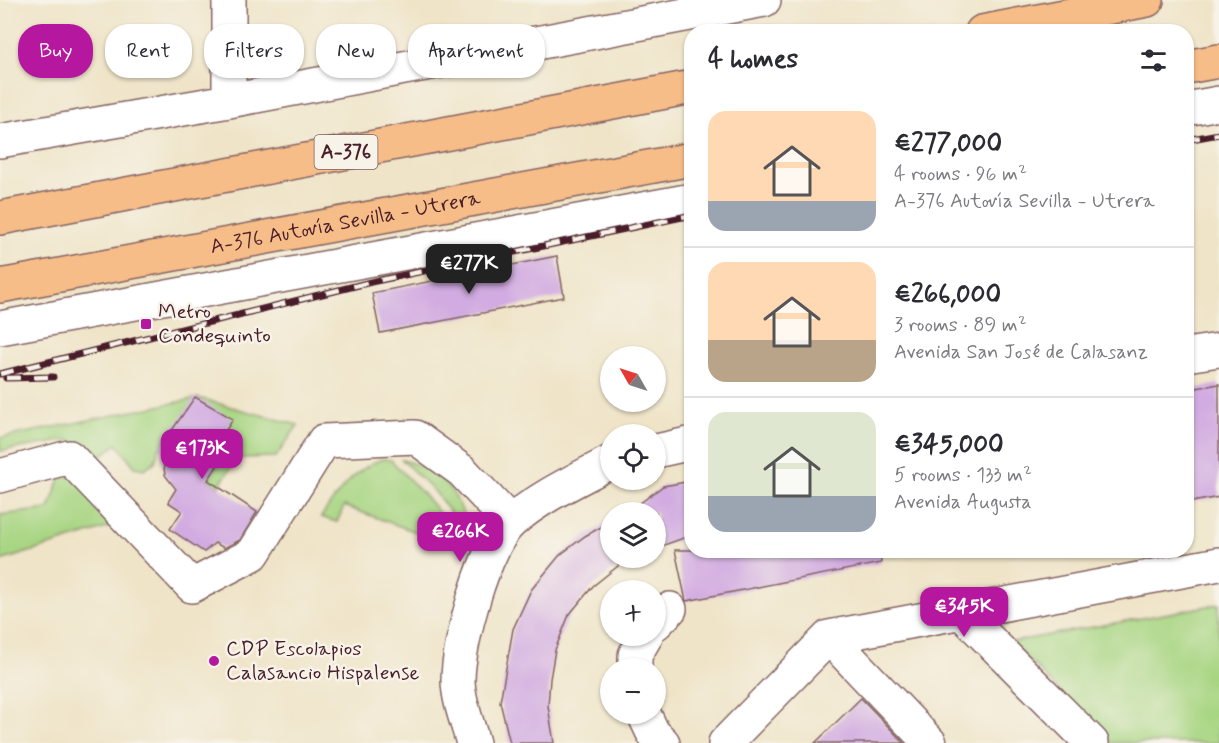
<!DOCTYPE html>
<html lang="en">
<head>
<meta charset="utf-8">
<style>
  body { margin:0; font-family:Mynerve,sans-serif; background:#f2f2f3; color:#2b2b33; height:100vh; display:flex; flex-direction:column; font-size:22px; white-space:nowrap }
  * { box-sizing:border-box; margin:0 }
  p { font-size:20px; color:#7c7c81 }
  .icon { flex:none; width:33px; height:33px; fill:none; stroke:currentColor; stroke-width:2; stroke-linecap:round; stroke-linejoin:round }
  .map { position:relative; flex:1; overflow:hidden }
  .panel { position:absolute; left:684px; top:24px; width:510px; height:534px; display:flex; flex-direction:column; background:#fff; border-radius:24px; box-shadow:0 2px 4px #0004 }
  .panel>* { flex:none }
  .banner { position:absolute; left:18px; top:24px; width:570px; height:54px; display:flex; gap:12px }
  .needle { width:39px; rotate:309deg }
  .fabs { position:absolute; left:600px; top:346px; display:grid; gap:12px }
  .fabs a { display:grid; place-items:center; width:66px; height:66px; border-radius:50%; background:#fff; box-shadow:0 2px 4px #0004; font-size:30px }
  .price { position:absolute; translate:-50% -51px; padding:0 14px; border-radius:12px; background:#b5179e; color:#fff; font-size:20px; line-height:39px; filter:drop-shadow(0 2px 3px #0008) }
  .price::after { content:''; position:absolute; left:50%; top:36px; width:18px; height:14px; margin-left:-9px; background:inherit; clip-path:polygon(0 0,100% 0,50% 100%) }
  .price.current { background:#222; color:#fff }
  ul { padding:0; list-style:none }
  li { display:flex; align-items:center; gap:18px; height:150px; padding:0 24px }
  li+li { border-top:2px solid #e1e1e2 }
  li span { display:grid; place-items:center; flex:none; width:168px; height:120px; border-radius:18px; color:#555 }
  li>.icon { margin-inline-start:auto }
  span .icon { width:72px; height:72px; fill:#fffc; stroke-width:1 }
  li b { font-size:26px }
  h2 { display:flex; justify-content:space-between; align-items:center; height:72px; padding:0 24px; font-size:26px }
  .tag { padding:0 21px; border-radius:24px; background:#fff; box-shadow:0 2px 4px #0004; font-size:21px; line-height:54px }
  .tag.current { background:#b5179e; color:#fff }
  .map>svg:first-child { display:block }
  .green { fill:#a7d582; stroke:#787a56; stroke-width:1.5 }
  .building { fill:#d1abe1 }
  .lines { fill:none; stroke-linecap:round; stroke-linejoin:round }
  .minor-casing { stroke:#846462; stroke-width:36 }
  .major-casing { stroke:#846462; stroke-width:36 }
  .minor { stroke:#fff; stroke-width:33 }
  .major { stroke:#f7bd88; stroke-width:33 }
  .rail-casing { stroke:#4a1f2b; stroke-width:7 }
  .rail { stroke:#f7f3e8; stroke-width:4.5; stroke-dasharray:14; stroke-linecap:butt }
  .poi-dot { fill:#b5179e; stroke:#f7f3e8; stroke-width:2 }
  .labels { text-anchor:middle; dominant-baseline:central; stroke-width:5; stroke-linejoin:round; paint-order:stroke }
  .shield { fill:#f7f3e8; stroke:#7e5f64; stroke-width:1.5 }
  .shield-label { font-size:20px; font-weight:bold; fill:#4a1f2b }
  .street-label { font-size:21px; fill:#4a1f2b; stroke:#f7f3e8 }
  .poi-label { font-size:21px; fill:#4a1f2b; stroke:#f7f3e8; text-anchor:start }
</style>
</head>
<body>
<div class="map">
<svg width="1219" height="743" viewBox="0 0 1219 743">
  <rect width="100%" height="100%" fill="#f7f3e8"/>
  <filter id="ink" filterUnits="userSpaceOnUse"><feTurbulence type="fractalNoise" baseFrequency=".0167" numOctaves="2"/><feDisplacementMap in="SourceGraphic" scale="12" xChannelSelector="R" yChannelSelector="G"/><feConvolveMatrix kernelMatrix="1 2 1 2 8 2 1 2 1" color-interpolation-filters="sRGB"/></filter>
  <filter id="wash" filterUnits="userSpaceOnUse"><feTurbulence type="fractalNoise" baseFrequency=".008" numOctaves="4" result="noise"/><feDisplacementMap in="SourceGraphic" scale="24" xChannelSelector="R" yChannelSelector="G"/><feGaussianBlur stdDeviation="1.35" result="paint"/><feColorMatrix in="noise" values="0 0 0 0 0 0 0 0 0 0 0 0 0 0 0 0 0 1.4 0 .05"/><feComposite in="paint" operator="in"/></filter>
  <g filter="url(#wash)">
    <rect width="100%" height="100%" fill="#efe4c8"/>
    <path class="green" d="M198,398L298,425L276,457L238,458L218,487L208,480L220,462L221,454L215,448L173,429L158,450L155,462L144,469L135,467L117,444L102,455L94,454L83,445L68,440L0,451V438Z
      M382,459L391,460C410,481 451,517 455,546L344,506L337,522L321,517C338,493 353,470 382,459Z
      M402,460C439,469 457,490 467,525L464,531L436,493Z
      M71,475L83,480L110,527L0,561V515L49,509L60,478Z
      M1219,604V743H1111L1011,642Z"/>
    <g id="blocks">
      <path class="building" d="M557,256L564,297L380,333L372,293Z
        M1219,384V497L1186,503V390Z
        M195,397L233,419L215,448L223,457L208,480L257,512L240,540L224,548L215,543L204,552L170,529L182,511L168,502L176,489L165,475L161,446Z
        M692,481V535L656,548V513H627L663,486Z
        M610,522V558H628L593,586L569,615L555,650L550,679L548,706L554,743H510L500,702L513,629L531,590L560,555L585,536Z
        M675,550H880L881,563L686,601Z
        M861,698L904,743H815Z"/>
    </g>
  </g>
  <g filter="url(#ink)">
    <use href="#blocks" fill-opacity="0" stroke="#846462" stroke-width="1.5"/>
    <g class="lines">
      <g class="minor-casing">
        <path id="minor" d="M229,0V101
          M1186,109L1219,103
          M0,141L229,101L764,0
          M0,328L692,200
          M1186,355L1219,350
          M656,451L692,443
          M0,476L69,457L192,586L253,554L324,441L415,437L462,471L510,522
          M961,612L1092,743
          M656,623L670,609
          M829,637L930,743
          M635,669V655L646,636
          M644,714L653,733L663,743
          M473,743C468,724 458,700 458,680C458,644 484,545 512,521C541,496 577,480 610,462
          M725,743L829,637L1219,564"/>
      </g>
      <g class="major-casing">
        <g id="major">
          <path d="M982,32L1147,0"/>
          <path d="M1186,67L1219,61"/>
          <path d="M0,218L692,87"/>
          <path id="s1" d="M0,286L692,159"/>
        </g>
      </g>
      <use href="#minor" class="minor"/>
      <use href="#major" class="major"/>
      <g class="rail-casing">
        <path id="rail" d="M1186,140L1219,134
          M0,374L371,282L692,215
          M6,378L53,377"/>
      </g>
      <use href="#rail" class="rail"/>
    </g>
  </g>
  <g class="poi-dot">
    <rect x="140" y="318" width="12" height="12" rx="3"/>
    <circle cx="214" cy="661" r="6"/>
  </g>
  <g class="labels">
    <rect class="shield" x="314.5" y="135" width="63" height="34" rx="4.5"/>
    <g class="shield-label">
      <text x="346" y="152">A-376</text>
    </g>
    <g class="street-label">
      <text stroke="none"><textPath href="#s1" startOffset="351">A-376 Autovía Sevilla - Utrera</textPath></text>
    </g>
    <g class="poi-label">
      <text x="158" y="312">Metro<tspan x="158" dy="24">Condequinto</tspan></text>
      <text x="226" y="649">CDP Escolapios<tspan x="226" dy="24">Calasancio Hispalense</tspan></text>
    </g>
  </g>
</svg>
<div class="fabs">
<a><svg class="needle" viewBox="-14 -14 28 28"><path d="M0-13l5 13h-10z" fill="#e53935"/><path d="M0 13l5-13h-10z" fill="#7c7c81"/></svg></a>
<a><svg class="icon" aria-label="locate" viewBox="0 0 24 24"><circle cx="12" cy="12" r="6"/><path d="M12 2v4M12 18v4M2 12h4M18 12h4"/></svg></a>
<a><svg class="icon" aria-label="layers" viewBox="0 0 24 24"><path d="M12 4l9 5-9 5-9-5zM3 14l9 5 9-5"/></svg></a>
<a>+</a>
<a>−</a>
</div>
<b class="price current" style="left:469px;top:295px">€277K</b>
<b class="price" style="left:202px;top:480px">€173K</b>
<b class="price" style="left:460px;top:563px">€266K</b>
<b class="price" style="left:964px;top:638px">€345K</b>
<div class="banner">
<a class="tag current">Buy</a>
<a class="tag">Rent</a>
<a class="tag">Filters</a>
<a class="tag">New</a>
<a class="tag">Apartment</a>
</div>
<section class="panel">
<h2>4 homes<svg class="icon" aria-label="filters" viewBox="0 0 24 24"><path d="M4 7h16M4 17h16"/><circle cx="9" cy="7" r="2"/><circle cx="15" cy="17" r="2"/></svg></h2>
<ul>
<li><span style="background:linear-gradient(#ffd9b3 75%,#9aa5b1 0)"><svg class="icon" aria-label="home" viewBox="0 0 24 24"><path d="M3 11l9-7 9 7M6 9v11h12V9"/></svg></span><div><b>€277,000</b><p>4 rooms · 96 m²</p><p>A-376 Autovía Sevilla - Utrera</p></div></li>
<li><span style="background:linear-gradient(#ffd9b3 65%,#b9a48a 0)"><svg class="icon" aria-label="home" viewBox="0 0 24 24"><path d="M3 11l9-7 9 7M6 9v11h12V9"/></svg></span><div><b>€266,000</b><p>3 rooms · 89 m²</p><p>Avenida San José de Calasanz</p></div></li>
<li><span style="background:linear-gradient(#dfe7d0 70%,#9aa5b1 0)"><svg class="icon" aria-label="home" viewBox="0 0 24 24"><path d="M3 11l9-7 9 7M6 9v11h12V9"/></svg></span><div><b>€345,000</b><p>5 rooms · 133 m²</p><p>Avenida Augusta</p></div></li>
</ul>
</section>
</div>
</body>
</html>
